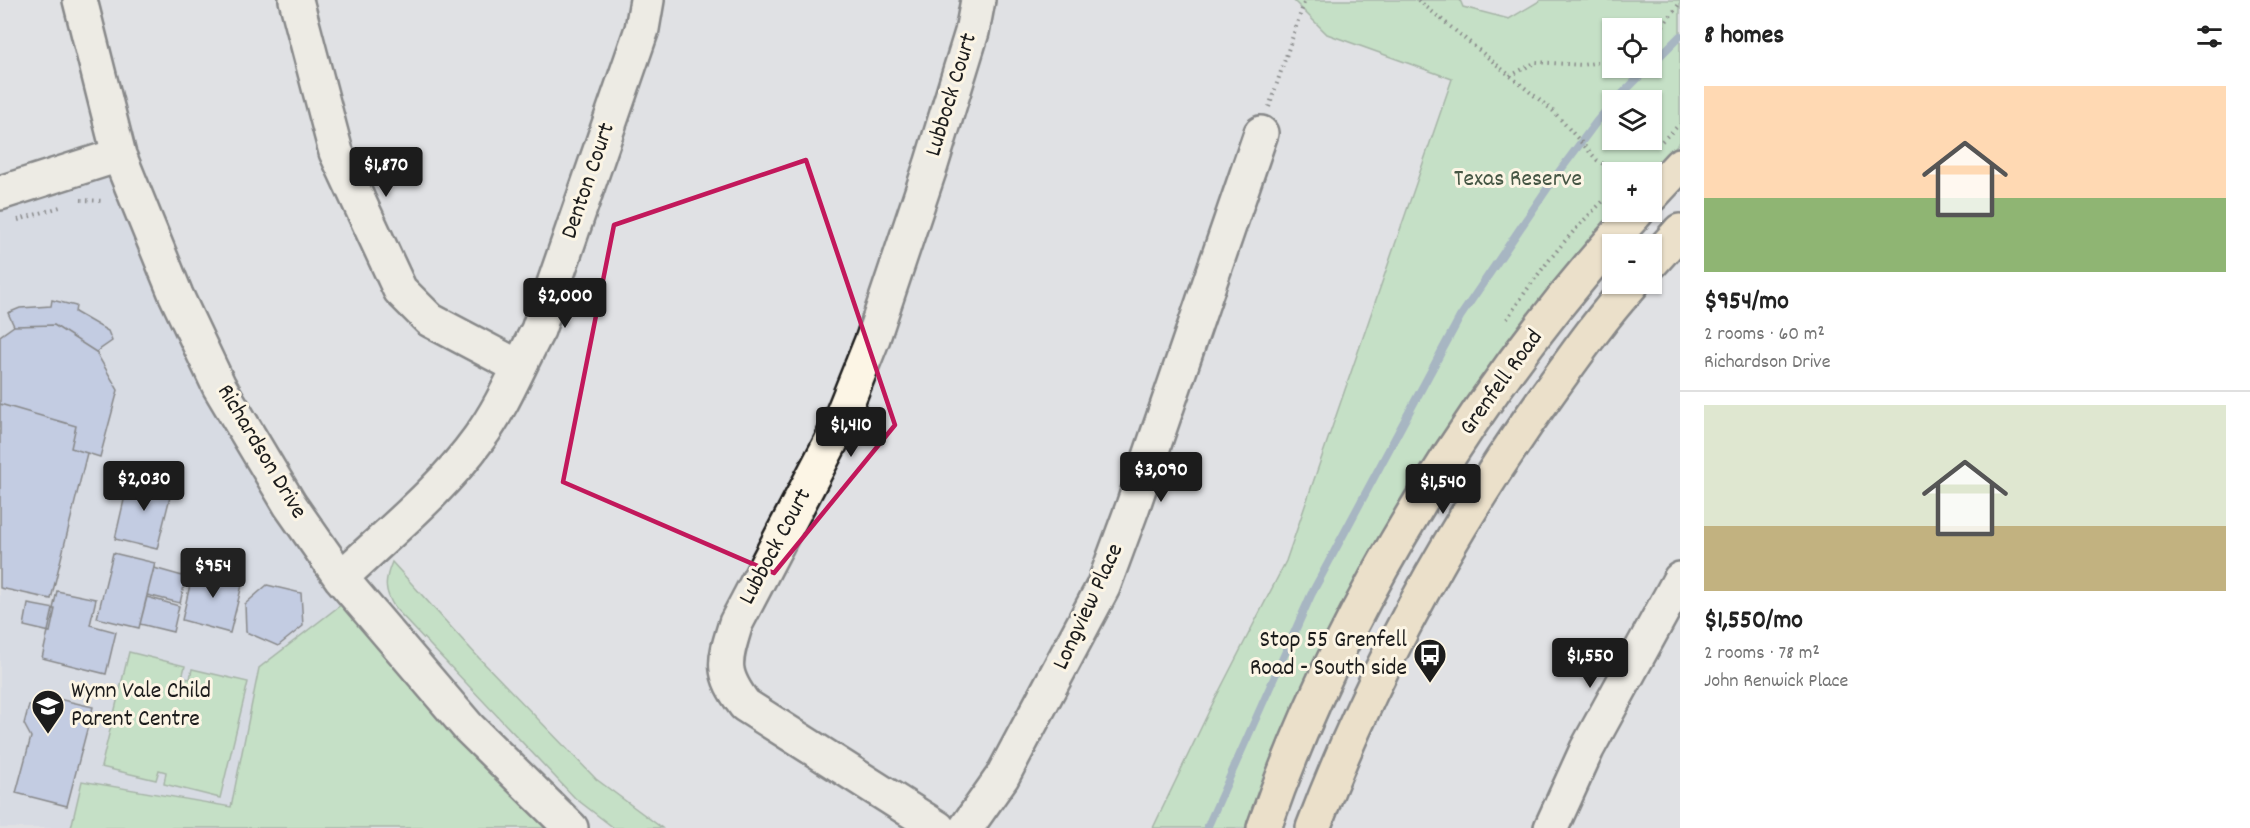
<!DOCTYPE html>
<html lang="en">
<head>
<meta charset="utf-8">
<style>
  body { margin:0; font-family:Dekko,sans-serif; background:#f2f2f2; color:#222; height:100vh; display:flex; flex-direction:column; font-size:22px; white-space:nowrap }
  * { box-sizing:border-box; margin:0 }
  p { font-size:20px; color:#767676 }
  .icon { flex:none; width:33px; height:33px; fill:none; stroke:currentColor; stroke-width:2; stroke-linecap:round; stroke-linejoin:round }
  .map { position:relative; flex:1; overflow:hidden }
  .details { display:flex; flex-direction:column; background:#fff; width:570px }
  .details>* { flex:none }
  .tools { position:absolute; left:1602px; top:18px; display:grid; gap:12px }
  .tools a { display:grid; place-items:center; width:60px; height:60px; border-radius:0px; background:#fff; box-shadow:0 2px 4px #0004; font-size:30px }
  .price { position:absolute; translate:-50% -51px; padding:0 14px; border-radius:6px; background:#1c1c1c; color:#fff; font-size:20px; line-height:39px; filter:drop-shadow(0 2px 3px #0008) }
  .price::after { content:''; position:absolute; left:50%; top:36px; width:18px; height:14px; margin-left:-9px; background:inherit; clip-path:polygon(0 0,100% 0,50% 100%) }
  .price.selected { background:#222; color:#fff }
  ul { padding:0; list-style:none }
  li { display:grid; align-content:center; gap:12px; height:318px; padding:0 24px }
  li+li { border-top:2px solid #e0e0e0 }
  li span { display:grid; place-items:center; height:186px; border-radius:0px; color:#555 }
  li>.icon { margin-inline-start:auto }
  span .icon { width:108px; height:108px; fill:#fffc; stroke-width:1 }
  li b { font-size:26px }
  h2 { display:flex; justify-content:space-between; align-items:center; height:72px; padding:0 24px; font-size:26px }
  main { display:flex; flex:1; min-height:0 }
  .map>svg:first-child { display:block }
  .built { fill:#cdd3e3 }
  .green { fill:#a5dea2; stroke:#607d5f; stroke-width:1.5; fill-rule:evenodd }
  .lines { fill:none; stroke-linecap:round; stroke-linejoin:round }
  .stream { stroke:#63809a; stroke-width:8 }
  .building { fill:#a0b1e0; stroke:#1c1c1c; stroke-width:1.5 }
  .minor-casing { stroke:#1c1c1c; stroke-width:38 }
  .major-casing { stroke:#1c1c1c; stroke-width:38 }
  .path { stroke:#1c1c1c; stroke-width:4; stroke-dasharray:1.5 4.5; stroke-linecap:butt }
  .minor { stroke:#fcf5e5; stroke-width:33 }
  .major { stroke:#f8deab; stroke-width:33 }
  .marked { fill:none; stroke:#c2185b; stroke-width:4.5; stroke-linejoin:round }
  .labels { text-anchor:middle; dominant-baseline:central; stroke-width:6; stroke-linejoin:round; paint-order:stroke }
  .street-label { font-size:24px; fill:#1c1c1c; stroke:#fcf5e5 }
  .park-label { font-size:24px; fill:#455644; stroke:#fcf5e5 }
  .poi-label { font-size:24px; fill:#1c1c1c; stroke:#fcf5e5; text-anchor:end }
</style>
</head>
<body>
<main>
<div class="map">
<svg width="1680" height="828" viewBox="0 0 1680 828">
  <rect width="100%" height="100%" fill="#e0e1e4"/>
  <filter id="ink" filterUnits="userSpaceOnUse"><feTurbulence type="fractalNoise" baseFrequency=".0167" numOctaves="2"/><feDisplacementMap in="SourceGraphic" scale="12" xChannelSelector="R" yChannelSelector="G"/><feConvolveMatrix kernelMatrix="1 2 1 2 8 2 1 2 1" color-interpolation-filters="sRGB"/></filter>
  <g filter="url(#ink)">
    <path class="built" d="M119,155L176,295L355,594L259,668L231,807L82,781L71,828H0V196Z"/>
    <path class="green" d="M1293,0H1460L1463,7L1509,19L1541,0H1680V142L1650,172H1612V212H1616L1546,297L1255,828H1153L1211,707L1286,561L1452,79L1327,34ZM1612,28H1652V68H1612ZM1612,100H1652V140H1612Z
      M392,562L479,658L596,779L662,828H614L575,798L395,608C384,591 384,581 392,562Z
      M355,594L571,828H71L82,781L231,807L259,668Z
      M129,652L185,666L182,678L190,679L192,669L248,682L220,798L164,784L166,772L159,770L156,780L101,767Z"/>
    <g class="lines">
      <path class="stream" d="M1652,64L1680,36
        M1616,100L1648,68
        M1207,828L1311,595L1460,317L1553,180L1597,121L1612,104"/>
    </g>
    <path class="building" d="M52,300L76,306L75,312L108,331L112,341L96,352L54,325L14,326L8,313L20,308L51,306Z
      M54,325L96,352L118,390L100,457L71,448L76,426L0,404V336L14,326Z
      M0,404L76,426L71,448L87,453L51,599L0,588Z
      M130,474L173,485L157,549L115,539Z
      M113,553L155,563L139,628L97,618Z
      M194,567L244,577L230,633L182,620Z
      M154,568L186,577L180,603L147,595Z
      M267,585L301,593L303,626L278,646L246,632L245,604Z
      M57,591L96,599L90,625L116,632L106,674L42,658Z
      M147,597L179,606L173,632L140,624Z
      M28,604L55,609L50,632L24,626Z
      M41,695L93,707L67,806L16,793L31,737L24,724L29,705Z"/>
    <g class="lines">
      <g class="minor-casing">
        <path id="minor" d="M80,0L119,155L176,295L219,386L290,505L341,578L469,728L571,828
          M296,0L336,152L400,290L430,320L519,367
          M0,193L119,155
          M341,578C388,533 441,491 479,438C503,406 519,365 538,330L642,29L647,0
          M938,828L745,705C720,672 724,662 736,623L832,440L873,338L931,165L972,32L978,0
          M966,828L1002,777L1103,587L1133,506L1261,133
          M1551,828L1587,749L1680,579"/>
      </g>
      <g class="major-casing">
        <path id="major" d="M1652,195L1680,165
          M1652,262L1680,231
          M1264,828C1340,608 1480,384 1637,212
          M1313,828C1373,670 1455,521 1554,385C1579,350 1604,315 1632,284"/>
      </g>
      <path class="path" d="M1418,0L1553,111L1597,160L1615,172
        M1652,40L1680,3
        M1510,76L1536,62L1582,65L1612,60
        M1269,107L1305,0
        M1662,141L1680,124
        M81,200L104,201
        M18,220L60,207
        M1507,319C1537,273 1570,231 1611,194"/>
      <use href="#minor" class="minor"/>
      <use href="#major" class="major"/>
    </g>
  </g>
  <path d="M0 0H1680V828H0ZM806,160L895,425L774,573L563,482L614,225Z" fill="#e0e1e4" fill-opacity=".55" fill-rule="evenodd"/>
  <path class="marked" d="M806,160L895,425L774,573L563,482L614,225Z"/>
  <defs>
    <g id="bus-pin" transform="scale(1.725)"><path d="M0 17L-7.5 6A9.5 9.5 0 1 1 7.5 6Z" fill="#1c1c1c" stroke="#fcf5e5"/><path d="M-5-6H5V4H4V6H2V4H-2V6H-4V4H-5ZM-3.5-4V0h7V-4ZM-3.5 1.2v1.5H-2V1.2ZM2 1.2v1.5H3.5V1.2Z" fill="#fff"/></g>
    <g id="school-pin" transform="scale(1.725)"><path d="M0 17L-7.5 6A9.5 9.5 0 1 1 7.5 6Z" fill="#1c1c1c" stroke="#fcf5e5"/><path d="M0-5L7-2L0 1L-7-2ZM-4 1L0 2.5L4 1V4Q0 6-4 4Z" fill="#fff"/></g>
  </defs>
  <g fill-rule="evenodd">
    <use href="#bus-pin" x="1430" y="655"/>
    <use href="#school-pin" x="48" y="706"/>
  </g>
  <g class="labels">
    <g class="street-label">
      <text transform="translate(952 95) rotate(-73)">Lubbock Court</text>
      <text transform="translate(589 181) rotate(-71)">Denton Court</text>
      <text transform="translate(1502 383) rotate(-54)">Grenfell Road</text>
      <text transform="translate(261 452) rotate(59)">Richardson Drive</text>
      <text transform="translate(776 547) rotate(-62)">Lubbock Court</text>
      <text transform="translate(1089 607) rotate(-65)">Longview Place</text>
    </g>
    <g class="park-label">
      <text x="1518" y="180">Texas Reserve</text>
    </g>
    <g class="poi-label">
      <text x="1407" y="641">Stop 55 Grenfell<tspan x="1407" dy="28">Road - South side</tspan></text>
      <text x="71" y="692" text-anchor="start">Wynn Vale Child<tspan x="71" dy="28">Parent Centre</tspan></text>
    </g>
  </g>
</svg>
<div class="tools">
<a><svg class="icon" aria-label="locate" viewBox="0 0 24 24"><circle cx="12" cy="12" r="6"/><path d="M12 2v4M12 18v4M2 12h4M18 12h4"/></svg></a>
<a><svg class="icon" aria-label="layers" viewBox="0 0 24 24"><path d="M12 4l9 5-9 5-9-5zM3 14l9 5 9-5"/></svg></a>
<a>+</a>
<a>−</a>
</div>
<b class="price" style="left:386px;top:198px">$1,870</b>
<b class="price" style="left:565px;top:329px">$2,000</b>
<b class="price" style="left:851px;top:458px">$1,410</b>
<b class="price" style="left:1161px;top:503px">$3,090</b>
<b class="price" style="left:144px;top:512px">$2,030</b>
<b class="price" style="left:1443px;top:515px">$1,540</b>
<b class="price selected" style="left:213px;top:599px">$954</b>
<b class="price" style="left:1590px;top:689px">$1,550</b>
</div>
<section class="details">
<h2>8 homes<svg class="icon" aria-label="filters" viewBox="0 0 24 24"><path d="M4 7h16M4 17h16"/><circle cx="9" cy="7" r="2"/><circle cx="15" cy="17" r="2"/></svg></h2>
<ul>
<li><span style="background:linear-gradient(#ffd9b3 60%,#8fb573 0)"><svg class="icon" aria-label="home" viewBox="0 0 24 24"><path d="M3 11l9-7 9 7M6 9v11h12V9"/></svg></span><div><b>$954/mo</b><p>2 rooms · 60 m²</p><p>Richardson Drive</p></div></li>
<li><span style="background:linear-gradient(#dfe7d0 65%,#c2b280 0)"><svg class="icon" aria-label="home" viewBox="0 0 24 24"><path d="M3 11l9-7 9 7M6 9v11h12V9"/></svg></span><div><b>$1,550/mo</b><p>2 rooms · 78 m²</p><p>John Renwick Place</p></div></li>
</ul>
</section>
</main>
</body>
</html>
